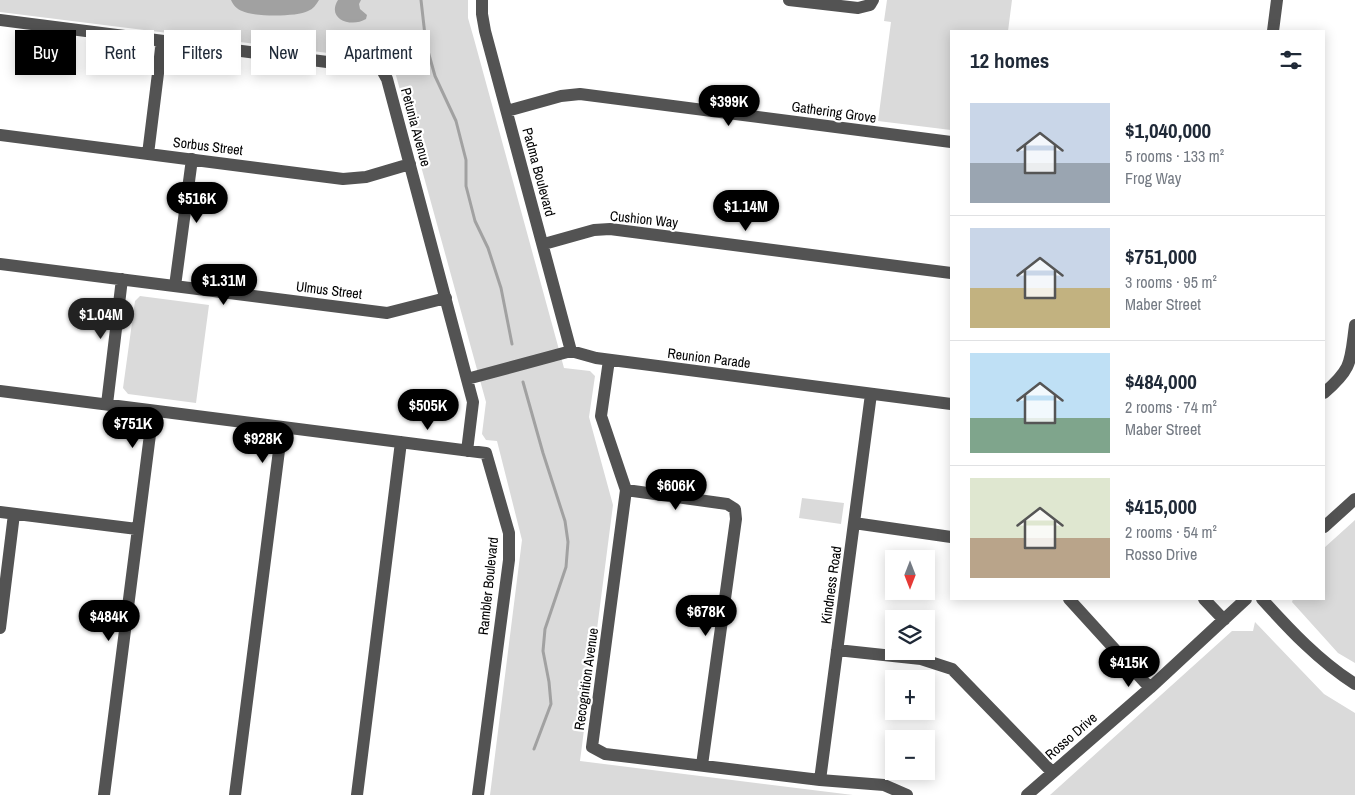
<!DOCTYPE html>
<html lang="en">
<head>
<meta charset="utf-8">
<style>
  body { margin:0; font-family:"Archivo Narrow",sans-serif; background:#f2f2f3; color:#1f2937; height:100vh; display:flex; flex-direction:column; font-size:19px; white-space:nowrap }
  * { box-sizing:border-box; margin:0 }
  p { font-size:16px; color:#747a83 }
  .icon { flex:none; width:28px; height:28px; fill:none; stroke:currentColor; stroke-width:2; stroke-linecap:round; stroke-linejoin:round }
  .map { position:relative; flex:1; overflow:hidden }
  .side { position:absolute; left:950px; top:30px; width:375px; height:570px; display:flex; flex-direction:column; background:#fff; border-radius:0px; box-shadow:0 2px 12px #0003 }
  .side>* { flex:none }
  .hud { position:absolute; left:15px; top:30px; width:475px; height:45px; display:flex; gap:10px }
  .needle { width:32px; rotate:180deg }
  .fabs { position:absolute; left:885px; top:550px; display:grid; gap:10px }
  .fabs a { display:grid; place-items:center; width:50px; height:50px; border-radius:0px; background:#fff; box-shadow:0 2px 12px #0003; font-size:25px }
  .price { position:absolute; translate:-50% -42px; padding:0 11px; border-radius:18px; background:#000; color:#fff; font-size:16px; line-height:32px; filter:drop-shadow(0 1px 2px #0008) }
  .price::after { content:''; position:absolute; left:50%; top:30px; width:15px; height:11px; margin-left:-8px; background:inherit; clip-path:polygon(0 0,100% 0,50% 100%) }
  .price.current { background:#222; color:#fff }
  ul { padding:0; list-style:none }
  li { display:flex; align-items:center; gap:15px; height:125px; padding:0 20px }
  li+li { border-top:1px solid #e0e1e3 }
  li span { display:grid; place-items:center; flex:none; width:140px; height:100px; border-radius:0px; color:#555 }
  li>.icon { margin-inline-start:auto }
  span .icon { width:60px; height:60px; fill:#fffc; stroke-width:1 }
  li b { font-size:21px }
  h2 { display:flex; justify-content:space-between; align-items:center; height:60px; padding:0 20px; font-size:21px }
  .chip { padding:0 18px; border-radius:0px; background:#fff; box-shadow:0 2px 12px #0003; font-size:18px; line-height:45px }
  .chip.current { background:#000; color:#fff }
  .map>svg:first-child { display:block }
  .green { fill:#dadada }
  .water { fill:#a1a1a1 }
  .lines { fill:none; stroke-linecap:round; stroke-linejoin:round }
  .stream { stroke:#a1a1a1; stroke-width:3 }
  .minor { stroke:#535353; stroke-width:12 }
  .labels { text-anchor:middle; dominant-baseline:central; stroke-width:4.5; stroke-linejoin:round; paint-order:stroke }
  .street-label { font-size:14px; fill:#000; stroke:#fff }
</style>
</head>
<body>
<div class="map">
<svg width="1355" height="795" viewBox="0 0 1355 795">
  <rect width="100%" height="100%" fill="#fff"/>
  <path class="green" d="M0,0H468V18L474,39L564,368L590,371L595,376L589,417L613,505L580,761L853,795H490L522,540L497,441L486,440L482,434L486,402L392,61L0,12Z
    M887,0H1012L1008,31H951V130L878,121L891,22L884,21Z
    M140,296L209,305L196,403L128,394L123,388L135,301Z
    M802,498L844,503L841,524L799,518Z
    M1355,520V663L1338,653L1292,602L1293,599H1324V548Z
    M1255,622L1324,694L1355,713V795H1050L1232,631H1253Z"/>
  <path class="water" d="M231,0H319C316,5 313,9 308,11C297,17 253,17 242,11C237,9 233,5 231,0Z
    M338,0H361L359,4L360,9L367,15L366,19C351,28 326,19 338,0Z"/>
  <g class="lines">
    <path class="stream" d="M421,0L426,44L435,76L456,121L466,160V186L475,221L488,248L501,288L512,344
      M523,382L543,453L565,521L568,542L566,567L545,629L543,651L549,682L551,704L534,749"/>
    <path class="minor" d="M482,0V14L485,31L571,351
      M789,0L858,8L870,5L873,0
      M0,20L374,68L382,70L387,79L473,402L467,451
      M1273,31L1277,0
      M507,111L561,96L580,94L951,142
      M0,135L343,179L366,177L410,164
      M148,154L162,41
      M544,244L594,230L610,229L951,273
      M0,264L387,313L446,298
      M175,286L192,159
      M609,360L601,416L626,490L592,747L605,754L820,780L884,785L907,795
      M467,379L571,351L596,358L951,404
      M0,391L486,453L509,533V560L478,795
      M1324,393C1353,368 1350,362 1355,325
      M107,404L122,279
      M626,490L727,504L735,509L736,519L702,765
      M0,512L137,529
      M854,523L951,537
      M1324,527L1355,499
      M1069,599L1150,688
      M1204,599L1224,620
      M1262,599C1290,630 1319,661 1355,684
      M0,628L14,514
      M837,650L921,659L952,669L1052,772
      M820,780L871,394
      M104,795L153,411
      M235,795L282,427
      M357,795L401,442
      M1027,795L1150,688L1246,599"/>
  </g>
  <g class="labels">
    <g class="street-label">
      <text transform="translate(834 112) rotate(8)">Gathering Grove</text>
      <text transform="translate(416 127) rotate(75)">Petunia Avenue</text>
      <text transform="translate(208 146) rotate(7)">Sorbus Street</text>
      <text transform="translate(539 172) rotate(75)">Padma Boulevard</text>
      <text transform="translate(644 219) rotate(6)">Cushion Way</text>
      <text transform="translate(329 290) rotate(7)">Ulmus Street</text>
      <text transform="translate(709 358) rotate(7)">Reunion Parade</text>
      <text transform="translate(831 585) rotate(-82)">Kindness Road</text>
      <text transform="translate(488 586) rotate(-84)">Rambler Boulevard</text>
      <text transform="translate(586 679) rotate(-82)">Recognition Avenue</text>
      <text transform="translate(1071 736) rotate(-41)">Rosso Drive</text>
    </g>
  </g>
</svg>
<div class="fabs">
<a><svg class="needle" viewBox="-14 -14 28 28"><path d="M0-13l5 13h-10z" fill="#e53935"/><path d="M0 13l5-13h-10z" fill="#747a83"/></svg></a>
<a><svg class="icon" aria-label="layers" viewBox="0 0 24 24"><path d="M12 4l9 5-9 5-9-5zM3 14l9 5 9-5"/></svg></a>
<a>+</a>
<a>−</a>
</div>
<b class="price" style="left:729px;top:127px">$399K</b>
<b class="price" style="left:197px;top:224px">$516K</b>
<b class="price" style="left:746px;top:232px">$1.14M</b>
<b class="price" style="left:224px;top:306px">$1.31M</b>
<b class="price current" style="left:101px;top:340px">$1.04M</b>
<b class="price" style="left:428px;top:431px">$505K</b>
<b class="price" style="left:133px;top:449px">$751K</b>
<b class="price" style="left:263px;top:464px">$928K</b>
<b class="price" style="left:676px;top:511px">$606K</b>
<b class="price" style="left:706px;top:637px">$678K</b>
<b class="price" style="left:109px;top:642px">$484K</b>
<b class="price" style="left:1129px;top:688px">$415K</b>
<div class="hud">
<a class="chip current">Buy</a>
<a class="chip">Rent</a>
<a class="chip">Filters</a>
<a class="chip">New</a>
<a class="chip">Apartment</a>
</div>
<section class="side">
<h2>12 homes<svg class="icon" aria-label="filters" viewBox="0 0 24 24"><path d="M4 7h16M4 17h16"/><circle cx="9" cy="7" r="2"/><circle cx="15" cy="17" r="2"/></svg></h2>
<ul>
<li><span style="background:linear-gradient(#c9d6e8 60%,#9aa5b1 0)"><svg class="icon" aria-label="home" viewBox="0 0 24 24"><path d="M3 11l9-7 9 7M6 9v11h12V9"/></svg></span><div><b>$1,040,000</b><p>5 rooms · 133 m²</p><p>Frog Way</p></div></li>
<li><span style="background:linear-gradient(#c9d6e8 60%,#c2b280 0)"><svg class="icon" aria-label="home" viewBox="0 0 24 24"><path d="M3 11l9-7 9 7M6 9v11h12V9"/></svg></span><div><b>$751,000</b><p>3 rooms · 95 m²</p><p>Maber Street</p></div></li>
<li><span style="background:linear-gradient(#bfe0f5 65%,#7fa58c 0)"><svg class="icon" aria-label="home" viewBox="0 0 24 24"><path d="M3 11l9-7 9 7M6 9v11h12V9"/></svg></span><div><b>$484,000</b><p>2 rooms · 74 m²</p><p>Maber Street</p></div></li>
<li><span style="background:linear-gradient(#dfe7d0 60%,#b9a48a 0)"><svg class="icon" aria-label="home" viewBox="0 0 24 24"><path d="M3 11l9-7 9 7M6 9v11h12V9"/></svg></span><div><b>$415,000</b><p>2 rooms · 54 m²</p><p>Rosso Drive</p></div></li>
</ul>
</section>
</div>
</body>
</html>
